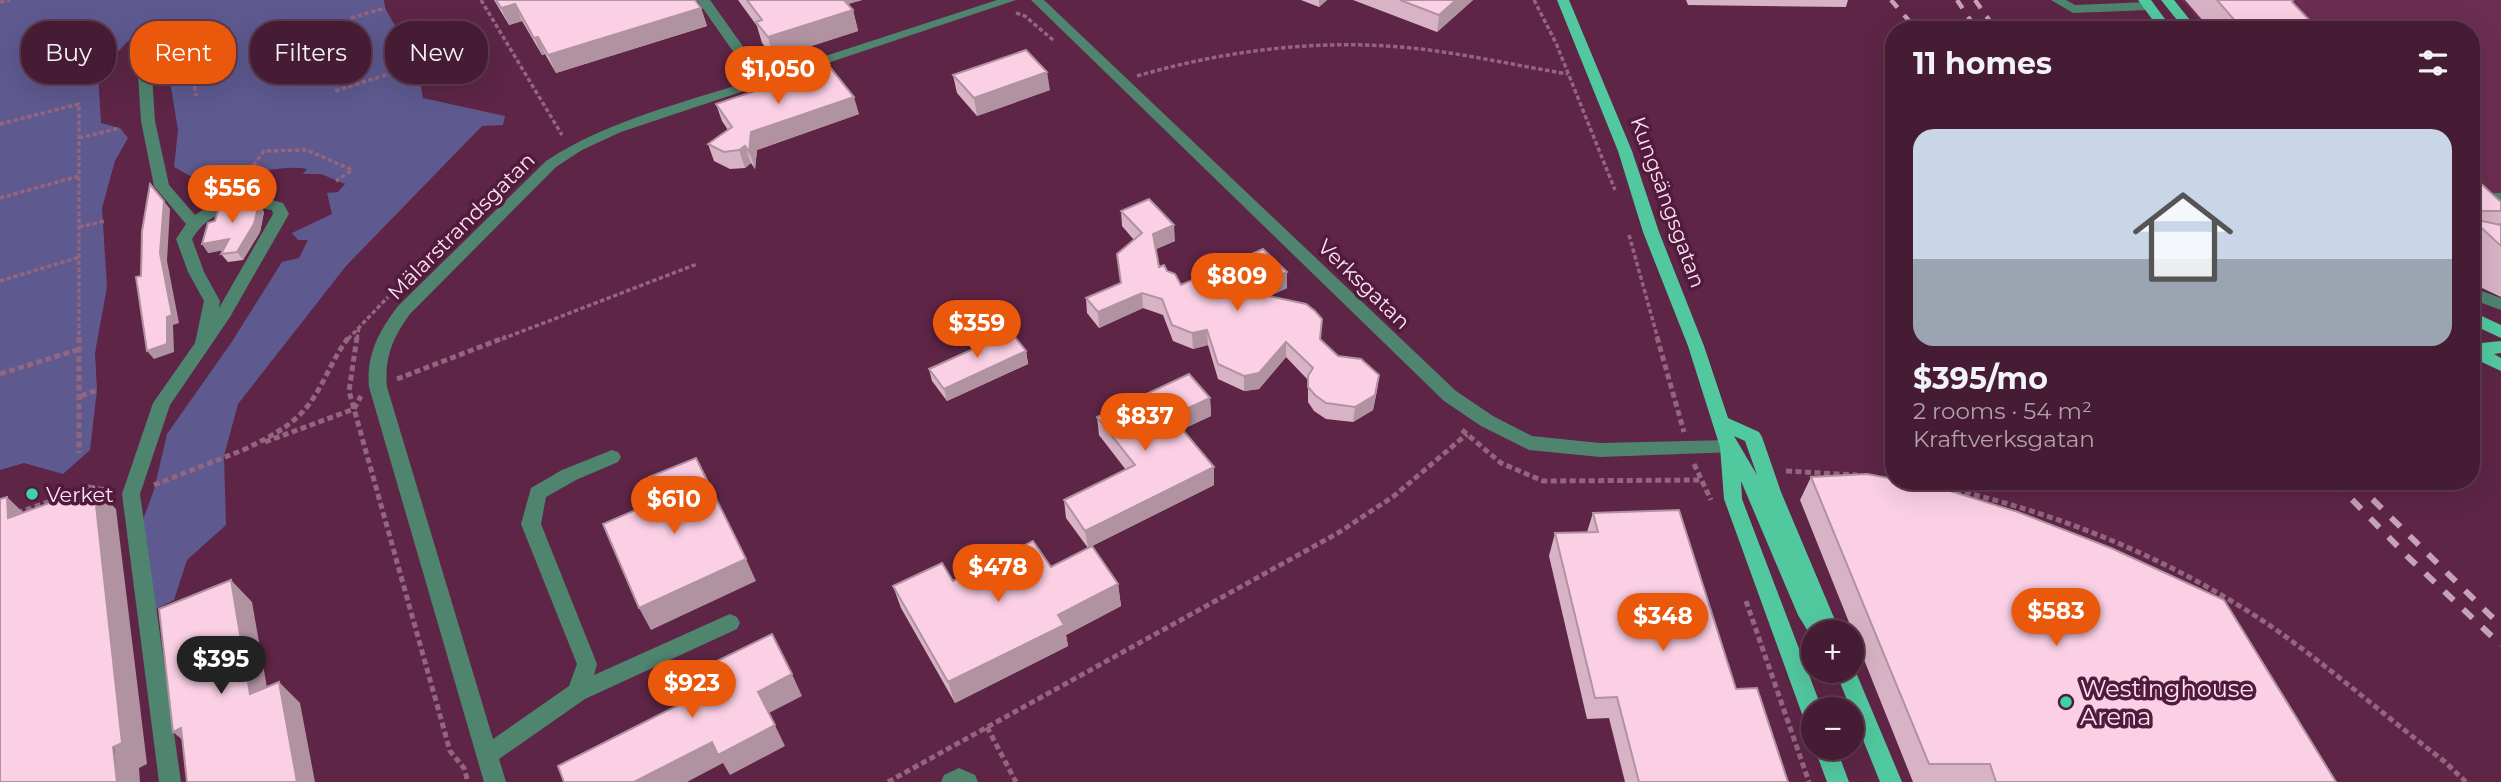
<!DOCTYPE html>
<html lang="en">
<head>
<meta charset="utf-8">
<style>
  body { margin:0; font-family:Montserrat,sans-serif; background:#502940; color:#f1f3f6; height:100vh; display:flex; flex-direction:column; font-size:26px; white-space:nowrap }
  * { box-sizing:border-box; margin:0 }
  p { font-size:23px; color:#b0a1ac }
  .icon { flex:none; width:38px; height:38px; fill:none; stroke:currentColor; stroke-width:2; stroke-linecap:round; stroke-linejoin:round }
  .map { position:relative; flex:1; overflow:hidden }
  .side { position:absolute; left:1885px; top:21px; width:595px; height:469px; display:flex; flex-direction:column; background:#461c34; border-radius:28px; box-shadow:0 7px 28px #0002,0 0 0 2px #5e3a4f }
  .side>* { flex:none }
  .banner { position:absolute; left:21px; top:21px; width:665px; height:63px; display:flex; gap:14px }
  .fabs { position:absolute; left:1801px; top:620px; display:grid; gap:14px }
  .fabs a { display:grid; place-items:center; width:63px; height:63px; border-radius:50%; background:#461c34; box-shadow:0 7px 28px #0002,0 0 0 2px #5e3a4f; font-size:35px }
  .price { position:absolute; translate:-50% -60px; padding:0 16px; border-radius:24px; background:#ea580c; color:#fff; font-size:23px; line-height:46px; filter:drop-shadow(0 2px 4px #0008) }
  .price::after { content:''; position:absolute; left:50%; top:42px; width:21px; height:16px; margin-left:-10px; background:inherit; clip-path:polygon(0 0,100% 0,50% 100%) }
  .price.on { background:#222; color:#fff }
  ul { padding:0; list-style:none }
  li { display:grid; align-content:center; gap:14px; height:371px; padding:0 28px }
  li span { display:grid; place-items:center; height:217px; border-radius:21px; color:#555 }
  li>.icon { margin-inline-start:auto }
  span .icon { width:126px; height:126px; fill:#fffc; stroke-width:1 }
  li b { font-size:30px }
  h2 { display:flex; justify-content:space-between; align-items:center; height:84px; padding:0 28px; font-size:30px }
  .pill { padding:0 24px; border-radius:28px; background:#461c34; box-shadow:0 7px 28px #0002,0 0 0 2px #5e3a4f; font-size:24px; line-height:63px }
  .pill.on { background:#ea580c; color:#fff }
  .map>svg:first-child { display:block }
  .built { fill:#6d2d52 }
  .water { fill:#5e598f }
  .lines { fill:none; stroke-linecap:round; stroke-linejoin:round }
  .path-far1 { stroke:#93657f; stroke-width:3.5; stroke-dasharray:4.5 2.5; stroke-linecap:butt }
  .path { stroke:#93657f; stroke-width:5; stroke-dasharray:6 3.5; stroke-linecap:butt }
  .minor { fill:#4f846f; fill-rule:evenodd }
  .major { fill:#52c89f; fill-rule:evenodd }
  .rail-far1 { stroke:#c5a2b5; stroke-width:4.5; stroke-dasharray:10 10; stroke-linecap:butt }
  .rail { stroke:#c5a2b5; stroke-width:6; stroke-dasharray:13 13; stroke-linecap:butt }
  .wall { fill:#d8b3c5 }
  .shaded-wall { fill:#b092a0 }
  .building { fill:#fbd0e5; stroke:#b092a0; stroke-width:2 }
  .poi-dot { fill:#3cd4a4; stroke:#521a3c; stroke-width:2.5 }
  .labels { text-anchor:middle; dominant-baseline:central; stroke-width:7; stroke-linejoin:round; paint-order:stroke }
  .street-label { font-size:21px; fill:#fbe4ef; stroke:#521a3c }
  .poi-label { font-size:21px; fill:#fbe4ef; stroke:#521a3c; text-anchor:start }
  .near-poi-label { font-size:24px; fill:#fbe4ef; stroke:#521a3c; text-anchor:start }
</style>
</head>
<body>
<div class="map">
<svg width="2501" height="782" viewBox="0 0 2501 782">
  <rect width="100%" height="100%" fill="#5e2546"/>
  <path class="built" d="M2182,0H2501V198L2471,197V30H2207Z"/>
  <path class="water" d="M0,0H384L385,8L417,65L423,98L505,116L503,125L482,126L346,266L238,404L224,456L226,525L187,560L174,600L154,610L142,522L154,490L167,434L231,343L282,262L299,258L308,240H298L292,233L332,214L327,193L338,192L345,184L321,174H303L307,169C274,163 235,182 200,178C191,178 182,171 174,167L178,130L164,45L184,34L173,28L128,41L98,73L101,123L120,128L128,138L115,161L102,208L107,287L95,353L97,390L90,450L63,474L24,463L0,470Z"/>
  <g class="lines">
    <path class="path-far1" d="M481,0L562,135
      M1534,0L1556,43L1615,190
      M0,2L10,0
      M1016,13L1025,16L1053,40
      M351,18L385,8
      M187,39L191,61
      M168,67L191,61L196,96
      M1137,76C1230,49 1325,38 1421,49C1471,55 1519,66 1568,74
      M335,91L417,65
      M0,124L79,104V339
      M79,138L120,128
      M245,177L264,151L307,150L352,170L336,181
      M0,198L79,176
      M79,227L105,221
      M1629,235L1658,339
      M0,281L80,257
      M348,339L388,297
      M357,339L359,327
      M502,339L697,264"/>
    <path class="path" d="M79,337V453
      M357,337L349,391L450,751L464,768L468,782
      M1657,337L1684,432
      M0,374L80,349
      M397,379L506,337
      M81,396L97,390
      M1462,430L1501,463L1543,481L1700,480
      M265,442L354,409L361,396
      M243,450C268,438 293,426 310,403C325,382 333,357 349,337
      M1694,464L1711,500
      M1786,471L1857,475
      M1909,481C2036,503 2165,554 2272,627C2331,668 2386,717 2444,761L2466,782
      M154,485L243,450
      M17,513L89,487L112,491
      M1746,601L1809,782
      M987,727L1016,782
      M888,782L1338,533L1394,496L1467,434"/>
    <path class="minor" d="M697,0H710L764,76L997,0H1016L621,132L582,150L556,167L410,314C393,337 384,358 387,387L493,739L569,686L577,664L521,524L531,488L562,470L612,450L618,452L621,457L618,462L576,480L546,497L541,524L597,664L594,675L723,617L730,614L737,617L740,623L737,629L585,699L499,759L506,782H484L369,387C366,355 379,331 398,306L546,161C608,120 683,103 753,80Z
      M1031,0H1044L1456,391L1493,416L1532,436L1600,443L1729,440L1735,442L1738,447L1735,452L1600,457L1529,450L1481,426L1444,401Z
      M2051,0H2066L2075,5L2149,2L2155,6L2149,10L2073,13Z
      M145,71L152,75L155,121L169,185L195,215C222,196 252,194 283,203L289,214L230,317L170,405L140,494L181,782H159L122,494L153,403L195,343L204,301L188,272L176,239L186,224L154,186L141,121L138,75ZM250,207L272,210L273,214L219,308L220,301L204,272L192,239C206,217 225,208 250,207Z
      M2501,193V203L2471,204V194Z
      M2471,287L2501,298V310L2471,299Z
      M959,768L975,775L978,782H941L944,775Z"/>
    <path class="major" d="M1557,0H1569L1632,151L1659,232L1704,346L1728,418L1759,432L1762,437L1781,492L1840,632H1813L1812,638L1798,615L1741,481L1742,499L1822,709H1813V724L1805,721L1802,714L1724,499L1720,447L1688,346L1643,232L1618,151ZM1734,436L1745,441L1757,475Z
      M2138,0H2151L2173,30H2160Z
      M2161,0H2174L2198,30H2185Z
      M2471,311L2501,325V338L2471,324Z
      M2501,341V353L2494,354L2501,358V371L2471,357V344Z
      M1852,663L1855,670L1902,782H1880L1835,670H1852Z
      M1814,747H1836L1849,782H1827Z"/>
    <path class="rail-far1" d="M1891,0L1917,30
      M1957,0L1977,30
      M1975,0L1996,30"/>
    <path class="rail" d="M2334,481L2408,557L2501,645
      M2354,481L2501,626"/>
  </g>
  <path class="wall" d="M494,0H695L701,8L707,26L556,73L545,54L542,55L522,21L509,25Z
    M738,0H862L848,4L853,10L858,31L774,58L762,43L757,26Z
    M1301,0H1327L1319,7Z
    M1353,0H1473L1437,32Z
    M1686,0H1848L1846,7L1688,5Z
    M2185,0H2293L2292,2L2319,30H2211Z
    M953,75L1050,90L977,116L957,93Z
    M716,104L859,114L757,150L755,169L751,163L745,168L730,169L714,161L708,144L728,130L722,121Z
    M2471,178L2501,202V223L2499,225H2501V297L2482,288L2471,278Z
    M270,188L268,197L250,195L245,189Z
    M259,203L264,212L260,232L243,260L228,262L221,254L223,250L208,253L215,221Z
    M1121,211L1175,241L1156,249L1159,267L1167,271L1181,285L1287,272V288L1269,296L1321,340L1338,356L1379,375L1377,390L1373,410L1353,422L1326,419L1314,411L1308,402V380L1286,357L1259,389L1244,391L1218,379L1208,345L1193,349L1173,341L1163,315L1143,308L1099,328L1087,313L1086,298L1121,283L1117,254L1134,240L1122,226Z
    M1026,351L1028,364L947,401L932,381L929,369Z
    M1210,398L1211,416L1182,429L1214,467V485L1092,546L1118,584L1121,606L1066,635L1068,646L955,703L901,608L893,586L953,581L1051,567L1088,548L1066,518L1064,500L1126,470L1099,435L1097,417Z
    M1811,477L2336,782H1913L1800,500Z
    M1593,513L1736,689L1788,782H1625L1609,718L1587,719L1549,556L1555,533L1587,532Z"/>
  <path class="shaded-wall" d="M837,0H862L838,7Z
    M1319,0H1327L1319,7Z
    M1456,0H1473L1437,32L1439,15Z
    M515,4L522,21L509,25L501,8Z
    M701,8L707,26L556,73L548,55Z
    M853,10L858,31L774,58L768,37Z
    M538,37L545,54L542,55L534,38Z
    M1047,72L1050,90L977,116L974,98Z
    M854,97L859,114L757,150L755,169L749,152L751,132Z
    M745,146L751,163L745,168L739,150Z
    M266,181L270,188L268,197L264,191Z
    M164,201L170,209L167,261L179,323L173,325L174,352L154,359L147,351L167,317L160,253Z
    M259,203L264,212L260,232L243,260L237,252Z
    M1174,225L1175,241L1154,250L1153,234Z
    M229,239L235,248L208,253L202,244Z
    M1287,272V288L1246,307V291Z
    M1142,293L1143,308L1099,328L1098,312Z
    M1207,330L1208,345L1193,349L1192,333Z
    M1286,342V357L1259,389L1244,391V376Z
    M1026,351L1028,364L947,401L944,389Z
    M1379,375L1377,390L1373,410L1353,422L1355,407Z
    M1210,398L1211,416L1173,434L1171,416Z
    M1214,467V485L1088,548L1085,531Z
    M94,487L116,509L147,764L139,768L140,782H117Z
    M7,497L31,520L8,518Z
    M746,559L756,581L651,630L639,608Z
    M231,580L252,602L272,716L250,694Z
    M1118,584L1121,606L1066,635L1068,646L955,703L948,682L1058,615Z
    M792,674L802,696L769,713L785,746L730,775L723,763L687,782H634L758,692Z
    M279,682L300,703L315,782H297Z
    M181,728L197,752L173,732Z"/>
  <path class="building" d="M496,0H695L701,8L548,55L538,37L534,38L515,4L501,8Z
    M747,0H844L853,10L768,37L756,22L762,20Z
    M1400,0H1456L1439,15Z
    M2217,0H2293L2292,2L2319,30H2243Z
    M1026,50L1047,72L974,98L953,75Z
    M829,66L854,97L751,132L749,152L745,146L739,150L724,152L708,144L732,127L716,104Z
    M2471,178H2475L2501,202V211H2478L2477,220L2501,225V246L2471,218Z
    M266,181L264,191L245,189L249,183Z
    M150,184L164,201L160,253L172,315L167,317V344L147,351L136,277L141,276L142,231Z
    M1149,199L1174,225L1153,234L1159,267L1164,265L1167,271L1175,274L1181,285L1263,249L1287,272L1246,291L1306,304L1315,311L1322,319L1320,339L1338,356L1361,359L1379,375L1375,395L1355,407L1326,403L1315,395L1308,387V376L1313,368L1286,342L1259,373L1244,376L1218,364L1207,330L1192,333L1172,325L1162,299L1142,293L1098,312L1086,298L1121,283L1117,254L1142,233L1121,211Z
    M235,202L259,203L254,224L237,252L221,254L229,239L202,244L208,223L215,221L219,207Z
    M1011,332L1026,351L944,389L929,369Z
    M1189,374L1210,398L1171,416L1214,467L1085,531L1064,500L1135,465L1097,417Z
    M696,458L746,559L639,608L603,524L659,500L649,477Z
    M1867,474L1894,479V481H1907L1934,486L2018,512L2111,548L2224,600L2336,782H1996L1990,764H1929L1811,477Z
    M94,487L122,743L113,747L117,782H0V499L7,497L8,518Z
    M1679,510L1736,689L1757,688L1788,782H1639L1617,697L1595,698L1555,533L1598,532L1593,513Z
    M1033,541L1051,567L1092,546L1118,584L1058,615L1064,625L948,682L893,586L942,563L953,581Z
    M231,580L250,694L279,682L297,782H187L181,728L173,732L159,609Z
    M772,634L792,674L758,692L775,725L718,755L712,742L634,782H564L558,766L708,690L699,670Z"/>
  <g class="poi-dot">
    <circle cx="32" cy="494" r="7"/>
    <circle cx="2066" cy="702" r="7"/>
  </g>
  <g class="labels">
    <g class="street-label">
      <text transform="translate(1668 202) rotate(70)">Kungsängsgatan</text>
      <text transform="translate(461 226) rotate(-45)">Mälarstrandsgatan</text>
      <text transform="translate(1364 284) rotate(44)">Verksgatan</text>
    </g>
    <g class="poi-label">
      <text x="46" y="494">Verket</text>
    </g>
    <g class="near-poi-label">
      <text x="2080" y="688">Westinghouse<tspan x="2080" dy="28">Arena</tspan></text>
    </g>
  </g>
</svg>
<div class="fabs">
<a>+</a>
<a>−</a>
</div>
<b class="price" style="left:778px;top:106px">$1,050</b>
<b class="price" style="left:232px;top:225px">$556</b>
<b class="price" style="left:1237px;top:313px">$809</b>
<b class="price" style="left:977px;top:360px">$359</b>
<b class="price" style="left:1145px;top:453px">$837</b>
<b class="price" style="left:674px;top:536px">$610</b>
<b class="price" style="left:998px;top:604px">$478</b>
<b class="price" style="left:2056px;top:648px">$583</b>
<b class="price" style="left:1663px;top:653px">$348</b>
<b class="price on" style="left:221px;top:696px">$395</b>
<b class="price" style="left:692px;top:720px">$923</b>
<div class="banner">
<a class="pill">Buy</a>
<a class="pill on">Rent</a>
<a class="pill">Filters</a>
<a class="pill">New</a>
</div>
<section class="side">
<h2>11 homes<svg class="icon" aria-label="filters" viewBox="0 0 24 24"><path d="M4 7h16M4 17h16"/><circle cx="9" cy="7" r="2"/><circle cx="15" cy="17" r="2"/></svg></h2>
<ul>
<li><span style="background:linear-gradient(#c9d6e8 60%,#9aa5b1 0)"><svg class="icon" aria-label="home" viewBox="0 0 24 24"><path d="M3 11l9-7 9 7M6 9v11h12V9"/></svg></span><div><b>$395/mo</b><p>2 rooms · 54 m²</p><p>Kraftverksgatan</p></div></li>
</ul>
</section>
</div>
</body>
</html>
